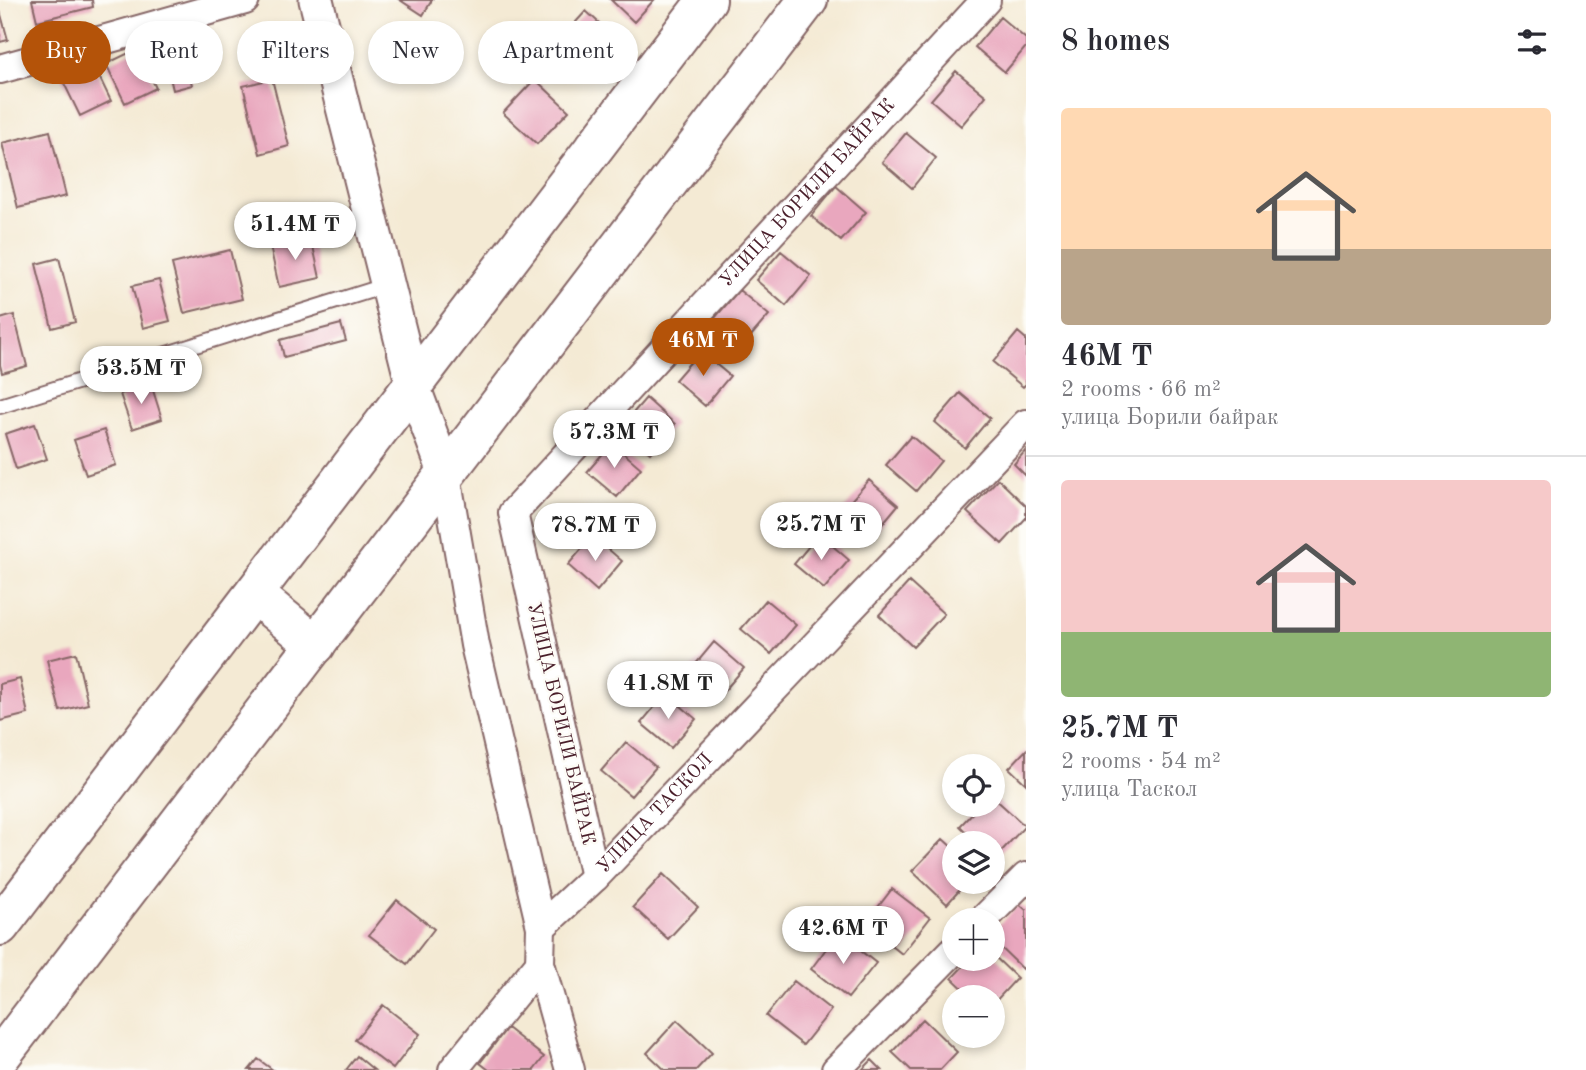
<!DOCTYPE html>
<html lang="en">
<head>
<meta charset="utf-8">
<style>
  body { margin:0; font-family:"Old Standard TT",serif; background:#f2f2f3; color:#2b2b33; height:100vh; display:flex; flex-direction:column; font-size:26px; white-space:nowrap }
  * { box-sizing:border-box; margin:0 }
  p { font-size:23px; color:#7c7c81 }
  .icon { flex:none; width:38px; height:38px; fill:none; stroke:currentColor; stroke-width:2; stroke-linecap:round; stroke-linejoin:round }
  .map { position:relative; flex:1; overflow:hidden }
  .side { display:flex; flex-direction:column; background:#fff; width:560px }
  .side>* { flex:none }
  .banner { position:absolute; left:21px; top:21px; width:665px; height:63px; display:flex; gap:14px }
  .fabs { position:absolute; left:942px; top:754px; display:grid; gap:14px }
  .fabs a { display:grid; place-items:center; width:63px; height:63px; border-radius:50%; background:#fff; box-shadow:0 4px 10px #0003; font-size:35px }
  .price { position:absolute; translate:-50% -60px; padding:0 16px; border-radius:24px; background:#fff; color:#222; font-size:23px; line-height:46px; filter:drop-shadow(0 2px 4px #0008) }
  .price::after { content:''; position:absolute; left:50%; top:42px; width:21px; height:16px; margin-left:-10px; background:inherit; clip-path:polygon(0 0,100% 0,50% 100%) }
  .price.on { background:#b45309; color:#fff }
  ul { padding:0; list-style:none }
  li { display:grid; align-content:center; gap:14px; height:371px; padding:0 35px }
  li+li { border-top:2px solid #e1e1e2 }
  li span { display:grid; place-items:center; height:217px; border-radius:7px; color:#555 }
  li>.icon { margin-inline-start:auto }
  span .icon { width:126px; height:126px; fill:#fffc; stroke-width:1 }
  li b { font-size:30px }
  h2 { display:flex; justify-content:space-between; align-items:center; height:84px; padding:0 35px; font-size:30px }
  .pill { padding:0 24px; border-radius:32px; background:#fff; box-shadow:0 4px 10px #0003; font-size:24px; line-height:63px }
  .pill.on { background:#b45309; color:#fff }
  main { display:flex; flex:1; min-height:0 }
  .map>svg:first-child { display:block }
  .building { fill:#e9a7be }
  .lines { fill:none; stroke-linecap:round; stroke-linejoin:round }
  .service-casing { stroke:#866666; stroke-width:18 }
  .minor-casing { stroke:#866666; stroke-width:32 }
  .tertiary-casing { stroke:#866666; stroke-width:37 }
  .secondary-casing { stroke:#866666; stroke-width:42 }
  .primary-casing { stroke:#866666; stroke-width:42 }
  .service { stroke:#fff; stroke-width:14 }
  .minor { stroke:#fff; stroke-width:28 }
  .tertiary { stroke:#fff; stroke-width:33 }
  .secondary { stroke:#fff; stroke-width:38 }
  .primary { stroke:#fff; stroke-width:38 }
  .labels { text-anchor:middle; dominant-baseline:central; stroke-width:5; stroke-linejoin:round; paint-order:stroke }
  .street-label { font-size:19px; fill:#4a1f2b; stroke:#fdfcf7 }
</style>
</head>
<body>
<main>
<div class="map">
<svg width="1026" height="1070" viewBox="0 0 1026 1070">
  <rect width="100%" height="100%" fill="#fdfcf7"/>
  <filter id="ink" filterUnits="userSpaceOnUse"><feTurbulence type="fractalNoise" baseFrequency=".0143" numOctaves="2"/><feDisplacementMap in="SourceGraphic" scale="14" xChannelSelector="R" yChannelSelector="G"/><feConvolveMatrix kernelMatrix="1 2 1 2 8 2 1 2 1" color-interpolation-filters="sRGB"/></filter>
  <filter id="wash" filterUnits="userSpaceOnUse"><feTurbulence type="fractalNoise" baseFrequency=".00686" numOctaves="4" result="noise"/><feDisplacementMap in="SourceGraphic" scale="28" xChannelSelector="R" yChannelSelector="G"/><feGaussianBlur stdDeviation="1.57" result="paint"/><feColorMatrix in="noise" values="0 0 0 0 0 0 0 0 0 0 0 0 0 0 0 0 0 1.4 0 .05"/><feComposite in="paint" operator="in"/></filter>
  <g filter="url(#wash)">
    <rect width="100%" height="100%" fill="#f4ead4"/>
    <g id="blocks">
      <path class="building" d="M32,0H92L93,7L37,21Z
        M400,0H432L423,15Z
        M611,0H654L634,22Z
        M0,11L8,40L0,42Z
        M586,11L620,42L588,76L555,45Z
        M1000,17L1026,39V47L1005,72L975,47Z
        M182,43L192,85L173,90L163,48Z
        M137,49L156,88L125,103L106,64Z
        M92,62L111,101L80,116L61,77Z
        M956,71L986,96L961,126L931,100Z
        M272,79L289,146L260,154L243,86Z
        M535,79L569,111L537,144L503,113Z
        M50,131L66,196L18,208L2,143Z
        M906,133L936,158L912,188L882,162Z
        M836,186L866,212L841,241L811,216Z
        M311,237L320,278L279,287L270,246Z
        M230,250L242,299L184,313L172,264Z
        M781,251L811,276L786,306L756,280Z
        M59,258L75,322L52,328L36,264Z
        M159,280L170,321L143,328L132,286Z
        M739,290L769,315L744,344L714,319Z
        M14,315L27,366L2,373L0,365V319Z
        M341,324L346,341L284,357L280,340Z
        M1018,332L1026,339V384L1023,387L993,362Z
        M700,351L730,376L705,406L675,380Z
        M151,384L162,419L132,429L120,394Z
        M960,393L990,418L965,448L935,422Z
        M646,398L675,424L650,453L620,428Z
        M35,424L47,459L16,469L5,434Z
        M104,430L116,465L86,475L74,440Z
        M911,436L941,461L916,491L886,465Z
        M612,443L641,468L617,497L587,472Z
        M1026,450V476L1014,464Z
        M998,479L1026,506V518L1002,544L967,512Z
        M869,480L898,505L873,535L843,510Z
        M819,534L849,560L824,589L794,564Z
        M593,536L622,561L597,591L568,565Z
        M909,582L944,614L913,647L879,615Z
        M766,600L796,625L771,654L741,629Z
        M714,642L744,668L719,697L689,672Z
        M76,653L88,704L60,711L47,660Z
        M20,679L28,714L0,721V684Z
        M666,693L696,719L671,748L641,723Z
        M626,742L656,767L631,796L601,771Z
        M1026,750V784L1009,768Z
        M992,796L1025,826L994,859L992,857V844H978L960,826L980,805H992Z
        M943,839L954,849V882H967L947,904L912,871Z
        M663,874L698,907L668,939L633,907Z
        M892,889L930,918L902,954L865,924Z
        M397,900L434,929L407,964L369,935Z
        M1019,904L1026,910V966L1023,969L992,939V932Z
        M838,933L876,963L848,998L811,969Z
        M992,954L1017,978L992,1005V998H973L952,978L970,959H992Z
        M794,981L831,1010L803,1045L766,1016Z
        M383,1005L420,1034L393,1069L355,1040Z
        M923,1019L957,1052L940,1070H911L892,1052Z
        M677,1020L712,1053L696,1070H665L647,1053Z
        M507,1028L544,1057L534,1070H489L480,1063Z
        M357,1056L374,1070H346Z
        M258,1059L273,1070H249Z
        M872,1060L882,1070H862Z"/>
    </g>
  </g>
  <g filter="url(#ink)">
    <use href="#blocks" fill-opacity="0" stroke="#866666" stroke-width="2"/>
    <g class="lines">
      <g class="service-casing">
        <path id="service" d="M0,406L388,285"/>
      </g>
      <g class="minor-casing">
        <g id="minor">
          <path d="M0,69L245,0"/>
          <path d="M446,475L475,645L541,927L540,963L570,1070"/>
          <path id="s1" d="M595,877L513,513L986,0"/>
          <path d="M983,920L1026,877"/>
          <path id="s2" d="M541,927L595,877L1026,424"/>
          <path d="M453,1070L540,963"/>
          <path d="M836,1070L954,950"/>
        </g>
      </g>
      <g class="tertiary-casing">
        <path id="tertiary" d="M316,0L413,386L446,475"/>
      </g>
      <g class="secondary-casing">
        <path id="secondary" d="M254,594L316,645"/>
      </g>
      <g class="primary-casing">
        <path id="primary" d="M0,926L707,0
          M0,1057L808,0"/>
      </g>
      <use href="#service" class="service"/>
      <use href="#minor" class="minor"/>
      <use href="#tertiary" class="tertiary"/>
      <use href="#secondary" class="secondary"/>
      <use href="#primary" class="primary"/>
    </g>
  </g>
  <g class="labels">
    <g class="street-label">
      <text stroke="none"><textPath href="#s1" startOffset="808">УЛИЦА БОРИЛИ БАЙРАК</textPath></text>
      <text transform="translate(560 724) rotate(77)">УЛИЦА БОРИЛИ БАЙРАК</text>
      <text stroke="none"><textPath href="#s2" startOffset="161">УЛИЦА ТАСКОЛ</textPath></text>
    </g>
  </g>
</svg>
<div class="fabs">
<a><svg class="icon" aria-label="locate" viewBox="0 0 24 24"><circle cx="12" cy="12" r="6"/><path d="M12 2v4M12 18v4M2 12h4M18 12h4"/></svg></a>
<a><svg class="icon" aria-label="layers" viewBox="0 0 24 24"><path d="M12 4l9 5-9 5-9-5zM3 14l9 5 9-5"/></svg></a>
<a>+</a>
<a>−</a>
</div>
<b class="price" style="left:295px;top:262px">51.4M ₸</b>
<b class="price on" style="left:703px;top:378px">46M ₸</b>
<b class="price" style="left:141px;top:406px">53.5M ₸</b>
<b class="price" style="left:614px;top:470px">57.3M ₸</b>
<b class="price" style="left:821px;top:562px">25.7M ₸</b>
<b class="price" style="left:595px;top:563px">78.7M ₸</b>
<b class="price" style="left:668px;top:721px">41.8M ₸</b>
<b class="price" style="left:843px;top:966px">42.6M ₸</b>
<div class="banner">
<a class="pill on">Buy</a>
<a class="pill">Rent</a>
<a class="pill">Filters</a>
<a class="pill">New</a>
<a class="pill">Apartment</a>
</div>
</div>
<section class="side">
<h2>8 homes<svg class="icon" aria-label="filters" viewBox="0 0 24 24"><path d="M4 7h16M4 17h16"/><circle cx="9" cy="7" r="2"/><circle cx="15" cy="17" r="2"/></svg></h2>
<ul>
<li><span style="background:linear-gradient(#ffd9b3 65%,#b9a48a 0)"><svg class="icon" aria-label="home" viewBox="0 0 24 24"><path d="M3 11l9-7 9 7M6 9v11h12V9"/></svg></span><div><b>46M ₸</b><p>2 rooms · 66 m²</p><p>улица Борили байрак</p></div></li>
<li><span style="background:linear-gradient(#f6c9c9 70%,#8fb573 0)"><svg class="icon" aria-label="home" viewBox="0 0 24 24"><path d="M3 11l9-7 9 7M6 9v11h12V9"/></svg></span><div><b>25.7M ₸</b><p>2 rooms · 54 m²</p><p>улица Таскол</p></div></li>
</ul>
</section>
</main>
</body>
</html>
